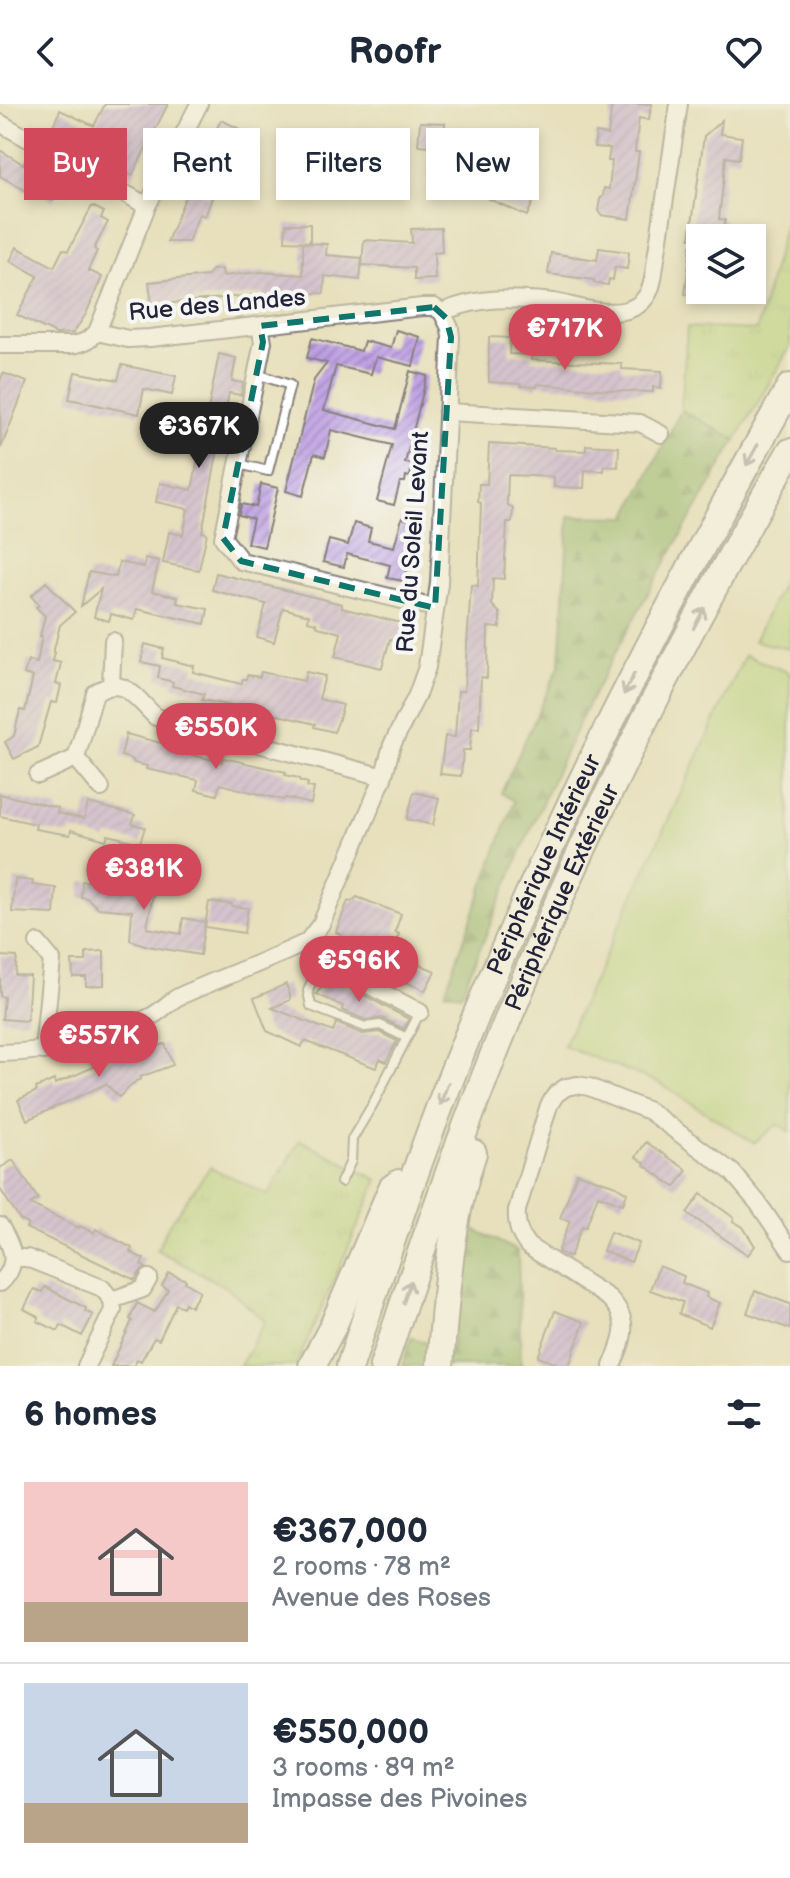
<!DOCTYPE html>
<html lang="en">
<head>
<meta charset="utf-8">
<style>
  body { margin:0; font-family:"Balsamiq Sans",sans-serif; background:#f2f2f3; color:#1f2937; height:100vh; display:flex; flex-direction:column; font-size:30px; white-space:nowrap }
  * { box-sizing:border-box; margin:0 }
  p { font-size:26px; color:#747a83 }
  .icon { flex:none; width:44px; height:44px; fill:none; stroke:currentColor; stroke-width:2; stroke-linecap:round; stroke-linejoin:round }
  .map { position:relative; height:1262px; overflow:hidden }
  .panel { display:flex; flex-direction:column; background:#fff; flex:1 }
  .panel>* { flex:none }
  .top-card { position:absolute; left:24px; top:24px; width:742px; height:72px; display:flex; gap:16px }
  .buttons { position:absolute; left:686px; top:120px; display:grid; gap:16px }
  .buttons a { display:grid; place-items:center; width:80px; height:80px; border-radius:0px; background:#fff; box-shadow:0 4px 12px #0003; font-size:40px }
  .price { position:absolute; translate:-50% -68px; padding:0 18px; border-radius:28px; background:#d1495b; color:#fff; font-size:26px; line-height:52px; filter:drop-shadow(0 2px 4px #0008) }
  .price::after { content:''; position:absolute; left:50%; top:48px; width:24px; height:18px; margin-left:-12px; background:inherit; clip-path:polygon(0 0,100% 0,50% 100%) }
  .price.on { background:#222; color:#fff }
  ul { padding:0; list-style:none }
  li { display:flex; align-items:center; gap:24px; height:200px; padding:0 24px }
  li+li { border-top:2px solid #e0e1e3 }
  li span { display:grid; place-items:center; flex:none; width:224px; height:160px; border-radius:0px; color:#555 }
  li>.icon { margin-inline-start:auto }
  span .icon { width:96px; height:96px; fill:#fffc; stroke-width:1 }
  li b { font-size:34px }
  h2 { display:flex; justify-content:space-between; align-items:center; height:96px; padding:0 24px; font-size:34px }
  .chip { padding:0 28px; border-radius:0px; background:#fff; box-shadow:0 4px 12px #0003; font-size:28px; line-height:72px }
  .chip.on { background:#d1495b; color:#fff }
  header { display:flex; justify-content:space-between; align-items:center; height:104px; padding:0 24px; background:#fff; font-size:36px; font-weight:800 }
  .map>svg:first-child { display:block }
  .grass { fill:url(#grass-tufts); stroke:#6b7a5a; stroke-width:2 }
  .forest { fill:url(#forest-firs); stroke:#586c52; stroke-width:2 }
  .garden { fill:#b4d37a; stroke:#6b7a5a; stroke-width:2 }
  .building { fill:url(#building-hatch) }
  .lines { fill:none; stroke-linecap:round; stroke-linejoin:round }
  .service-casing { stroke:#85817c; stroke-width:12 }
  .minor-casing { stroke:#85817c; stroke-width:20 }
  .trunk-casing { stroke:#85817c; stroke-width:30 }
  .service { stroke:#fff; stroke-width:8 }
  .minor { stroke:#fff; stroke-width:16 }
  .trunk { stroke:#fff; stroke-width:26 }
  .oneway { stroke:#9c9ca7 }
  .marked { fill:none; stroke:#0f766e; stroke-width:6; stroke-dasharray:16 10; stroke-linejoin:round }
  .labels { text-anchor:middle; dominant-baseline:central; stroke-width:8; stroke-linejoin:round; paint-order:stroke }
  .street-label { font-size:24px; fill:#22223b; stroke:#f6f6f2 }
</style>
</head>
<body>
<header><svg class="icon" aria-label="back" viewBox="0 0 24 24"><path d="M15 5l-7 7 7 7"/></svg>Roofr<svg class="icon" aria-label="heart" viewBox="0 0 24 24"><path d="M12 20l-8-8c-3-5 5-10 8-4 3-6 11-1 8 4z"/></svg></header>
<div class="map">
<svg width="790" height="1262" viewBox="0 0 790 1262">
  <defs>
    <pattern id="grass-tufts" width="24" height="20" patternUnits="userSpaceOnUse" patternTransform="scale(2)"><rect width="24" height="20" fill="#b4d37a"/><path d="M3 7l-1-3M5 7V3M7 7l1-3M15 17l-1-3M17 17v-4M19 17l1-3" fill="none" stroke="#9ab56a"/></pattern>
    <pattern id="forest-firs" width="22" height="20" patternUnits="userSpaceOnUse" patternTransform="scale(2)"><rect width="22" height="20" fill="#8fb56a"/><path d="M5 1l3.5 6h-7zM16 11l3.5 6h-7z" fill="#749358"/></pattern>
    <pattern id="building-hatch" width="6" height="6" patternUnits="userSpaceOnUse" patternTransform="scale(2)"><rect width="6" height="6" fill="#bd9de3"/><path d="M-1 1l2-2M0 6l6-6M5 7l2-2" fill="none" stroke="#9980b9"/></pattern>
  </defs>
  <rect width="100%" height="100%" fill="#f6f6f2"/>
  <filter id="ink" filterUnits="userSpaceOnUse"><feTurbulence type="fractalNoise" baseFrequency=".0125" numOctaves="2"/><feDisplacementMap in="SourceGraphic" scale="16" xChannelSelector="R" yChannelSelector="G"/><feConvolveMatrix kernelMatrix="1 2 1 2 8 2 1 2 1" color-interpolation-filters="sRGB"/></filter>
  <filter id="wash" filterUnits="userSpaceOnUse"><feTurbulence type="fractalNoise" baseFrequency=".006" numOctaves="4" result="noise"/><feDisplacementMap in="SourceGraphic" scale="32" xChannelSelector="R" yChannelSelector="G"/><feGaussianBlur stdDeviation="1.8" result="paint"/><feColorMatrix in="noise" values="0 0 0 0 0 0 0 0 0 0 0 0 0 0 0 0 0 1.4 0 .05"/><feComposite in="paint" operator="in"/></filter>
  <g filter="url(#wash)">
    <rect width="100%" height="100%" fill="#e8e0bc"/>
    <path class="grass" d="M790,100V243L736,336L681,306L687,223L757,226Z
      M300,1036L378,1076L296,1262H240L265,1217L226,1183L157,1146L168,1122L210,1063L268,1091Z"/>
    <path class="forest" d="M681,306L736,336C685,424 634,511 588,601C541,695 502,794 461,890L445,888L514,697L501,689L560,560L569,412L627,413Z
      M463,1120L518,1147L521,1262H402L411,1234L452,1244Z"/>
    <path class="garden" d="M790,463V545L754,537Z
      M745,551L790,569V1028L778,1020L754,1039L659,979L563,942Z"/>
    <g id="blocks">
      <path class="building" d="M105,0H168L132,72L115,63L117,61L92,49L93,46L51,26L60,6L94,22Z
        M612,0H651L649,16L639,14L635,48H639L630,115L601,111L598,107L600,95L603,92L604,84L609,85L612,57H608L610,44L594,43L596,29L608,31Z
        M221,16L240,25L222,63L202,53Z
        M722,16L720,30L742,33L739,55L726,53L719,115L725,116L723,134H690L704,32Z
        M420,18L445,19L444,43L418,41Z
        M501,35L526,37L524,55L492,53Z
        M431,43L453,53L452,71L429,70Z
        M0,46L23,60L25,56L64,78L53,97L36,88L35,92L0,72Z
        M280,51L352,57L351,78L279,72Z
        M499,74L536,91L527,112L489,95Z
        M189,84L212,94L205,112L199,110L188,138H167Z
        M92,102L104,108L101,114L108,118L94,145L97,147L88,166L102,173L86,210L73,229L56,230L17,211L38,172L10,157L17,143L54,163L63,145L68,147Z
        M286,120H310V138L285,137Z
        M441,124L442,148L434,149L435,175L414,176V164L362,161L364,136L412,139L411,125Z
        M303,139L327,140L326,151L362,154L360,176L325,172L324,189L282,190V202L264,201V190L152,201L149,178L208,172L212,166L222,165L223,172L261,168L303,171Z
        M691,141L700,142V192L685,190Z
        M599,144L629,148L627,165L615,163L613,176L609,175L608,181L594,179V176L548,170L551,149L597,156Z
        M396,226L420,233L413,262L376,253L371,270L336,262L324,306L395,325L410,267L427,272L405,359L412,360L410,373L406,372L405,378H400L394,401L377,397L392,341L331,326L325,353L314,350L303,392L286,387L314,276L327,259L307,254L312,234L361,247L364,237L391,244Z
        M489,233L510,234L509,250L532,251L531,256L622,260V265L662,267L661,284L653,283V288L621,287L537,280V283L521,282V280L489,278Z
        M219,250L236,254L232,277L243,279L241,291L229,289L202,428L207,429L199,466L163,459L169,428L183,431L188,405L156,398L160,379L192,386L203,327L172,321L175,304L207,311Z
        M122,261L176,272L172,291L144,285L139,310L69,295L75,268L118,276Z
        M3,269L27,278L1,344L0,278Z
        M489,340L555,344V346L586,347V341L619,343L618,363L604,362V367L585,366L584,384L554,383V373L508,371L507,400L513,405L512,418H507L504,475L493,474L492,501L500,509V524L488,523L487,574L481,573L479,624H472L470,646H463L461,672L440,670L445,632L455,633L458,587H464L471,481L478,482L481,399L478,398L479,380H487Z
        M261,380L278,384L264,443L247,439L253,415L239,411L241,400L256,403Z
        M402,414L419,418L404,477L387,474L390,461L347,450L344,463L323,458L329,436L348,441L354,419L371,424L368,437L394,443Z
        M145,454L159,457L152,487L178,493L177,499L208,505L205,520L137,505L134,516L111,510L109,517L94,513L101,485L81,502L89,468L116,473L119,458L144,463Z
        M216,469L342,500V504L409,521L405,539L390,535L382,564L335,553L341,529L318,523L316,519L308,517L309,511L283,504L274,538L257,533L266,500L212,486Z
        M46,478L75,508L60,521L53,549H55L53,557L61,559L56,580L61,581L57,599L51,598L38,643L14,655L5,638L14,632L20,606L25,607L33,573L24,570L28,557L37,559L42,532H40L45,512L36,503L39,501L31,492Z
        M145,540L164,545L162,554L194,562L193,568L241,580L243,575H246L247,571L260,573L261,568L304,577L306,568L325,572L319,595L343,601L339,615L334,628L314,623L315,620L282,612L202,596L204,590L172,582L173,578L158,574L160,562L141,558Z
        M126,630L165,640V642L175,644L174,647L222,658L223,654L286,668L285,671L299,674L300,677L308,679L307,683L314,684L311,700L286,694L283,696L220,680L217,691L196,686L198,676L146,665L147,662L134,659L132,655L121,652Z
        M414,688L439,694L433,721L407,715Z
        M0,690L58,704L57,709L84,715L88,699L135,711L132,720L145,723L140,739L108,731L106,736L71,726L70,731L35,725L36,720L0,712Z
        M130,766L157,768L147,824L181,830L183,814L205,818L200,851L148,842L130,836L132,807L98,804L87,794L81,793L82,777L123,779V774L129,775Z
        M15,775L33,777L32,781L56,784L54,810L12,808Z
        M357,793L401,810L395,828L399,830L390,854L339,835L342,831L336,828L348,797L351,798Z
        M209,798L232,800V802L248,804L244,829L205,823Z
        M104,847V881L86,882V873H73L72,857H86V848Z
        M399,851L435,867L425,887L390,870Z
        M0,852L17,853L15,871L30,872L27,917L2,915L4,893L0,892Z
        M331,874L409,915L404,925L382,914L366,916L342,906L343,902L316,890L322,883L323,878Z
        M286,880L290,891V896L272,904L333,928L336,919L363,930L379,928L397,937L386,958L380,955L376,964L305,937L301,943L267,927L254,894Z
        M147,940L149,945L165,940L173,961L140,973L141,975L136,977L119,993L106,980L27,1016L18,996L37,987L36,984L54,976L55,980L114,954L113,952Z
        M646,1038L687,1066L675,1083L644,1061L645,1059L636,1053Z
        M13,1056L38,1095L30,1100L79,1124L80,1122L94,1129L96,1125L132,1144L130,1148L144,1155L141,1161L146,1164L140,1168L135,1176L26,1124L28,1120L20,1116L0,1085V1064Z
        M577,1069L616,1082L627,1089L623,1100L598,1091L586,1123L582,1122L570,1153L558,1148L570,1117L560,1114Z
        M701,1090L734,1114L733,1117L743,1123L755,1142L748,1151L687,1109Z
        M610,1128L639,1139L631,1158L603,1147Z
        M659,1162L684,1172L682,1179L707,1189L706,1193L720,1199L710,1223L679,1210L683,1198L650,1186Z
        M169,1169L186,1176L185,1178L200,1187L191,1203L185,1199L183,1203L176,1200L159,1236L154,1234L141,1257L137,1255L134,1262H111L132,1217L130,1215L137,1199L155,1208L168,1186L162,1182Z
        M45,1183L86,1204L85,1207L93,1211L82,1232L61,1221L58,1227L37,1217L39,1213L24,1205L34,1185L42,1188Z
        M755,1187L790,1200V1225L747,1209Z
        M555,1207L584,1218L569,1262H563L538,1253Z"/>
    </g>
  </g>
  <g filter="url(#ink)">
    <use href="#blocks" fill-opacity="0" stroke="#85817c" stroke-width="2"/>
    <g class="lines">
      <g class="service-casing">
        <path id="service" d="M239,360L268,367L290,281L257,270
          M320,856L308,887L311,902L365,923L380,921L407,934
          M341,1078L351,1057L352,1035L373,1000L420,908"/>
      </g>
      <g class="minor-casing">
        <path id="minor" d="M0,19L147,102
          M442,208C472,196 495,194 528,196C536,196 544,197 553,198C587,204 643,226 653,175L679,0
          M260,222L263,238L223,434L241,457L435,504
          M97,228L147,102L199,0
          M0,241H69C81,240 89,237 97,228L128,235L150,234L422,203H434L442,208
          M447,308L640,319L661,330
          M111,581L113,537
          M38,671L76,654
          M101,684L76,654L95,589C124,570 135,594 156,613L376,671L383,674
          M307,838L321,820L383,674L392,641L417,591L427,563L439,479L451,233L450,224L442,208
          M38,839L52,856L43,947
          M0,949C55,948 100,937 150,913C161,908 169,897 180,892C222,873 265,858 307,838L320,856L420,908
          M0,1122C12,1142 21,1160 0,1179
          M13,1154H27L102,1184L112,1196L113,1206L86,1262
          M112,1196L143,1185L149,1174
          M612,1262C623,1236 632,1217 609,1194L528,1142C519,1130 516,1121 517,1106L549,1001L556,990L566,983L577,981L589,983L649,1007L732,1068L758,1099L790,1146"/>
      </g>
      <g class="trunk-casing">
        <g id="trunk">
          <path d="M312,1262L333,1222L392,1084L399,1079"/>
          <path id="s1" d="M350,1262C382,1164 414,1067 452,971C546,733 664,506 790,283"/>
          <path id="s2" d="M383,1262C421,1145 461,1029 508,915C588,720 684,530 790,348"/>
          <path d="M440,1262C446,1191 450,1117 473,1049"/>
        </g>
      </g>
      <use href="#service" class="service"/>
      <use href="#minor" class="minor"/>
      <use href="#trunk" class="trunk"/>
    </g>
    <defs><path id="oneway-shaft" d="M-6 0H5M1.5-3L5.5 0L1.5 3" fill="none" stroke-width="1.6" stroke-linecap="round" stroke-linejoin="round" transform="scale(2)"/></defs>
    <g class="oneway">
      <use href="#oneway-shaft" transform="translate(752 351) rotate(119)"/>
      <use href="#oneway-shaft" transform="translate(699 514) rotate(-62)"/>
      <use href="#oneway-shaft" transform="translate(629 580) rotate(117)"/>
      <use href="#oneway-shaft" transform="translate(444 990) rotate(111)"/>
      <use href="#oneway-shaft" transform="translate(407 1188) rotate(-72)"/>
    </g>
  </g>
  <path d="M0 0H790V1262H0ZM434,203L446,214L451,233L435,504L241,457L223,434L263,238L260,222Z" fill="#e8e0bc" fill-opacity=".55" fill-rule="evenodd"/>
  <path class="marked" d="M434,203L446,214L451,233L435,504L241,457L223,434L263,238L260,222Z"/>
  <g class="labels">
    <g class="street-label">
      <text transform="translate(217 201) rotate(-5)">Rue des Landes</text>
      <text transform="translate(413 438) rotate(-86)">Rue du Soleil Levant</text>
      <text stroke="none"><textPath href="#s1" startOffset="538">Périphérique Intérieur</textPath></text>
      <text stroke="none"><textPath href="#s2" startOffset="502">Périphérique Extérieur</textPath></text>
    </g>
  </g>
</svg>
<div class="buttons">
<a><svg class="icon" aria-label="layers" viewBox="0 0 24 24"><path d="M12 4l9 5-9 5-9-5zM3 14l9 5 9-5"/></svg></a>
</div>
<b class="price" style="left:565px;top:268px">€717K</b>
<b class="price on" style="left:199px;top:366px">€367K</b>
<b class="price" style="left:216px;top:667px">€550K</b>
<b class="price" style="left:144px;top:808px">€381K</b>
<b class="price" style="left:359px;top:900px">€596K</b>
<b class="price" style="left:99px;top:975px">€557K</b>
<div class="top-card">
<a class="chip on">Buy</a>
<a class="chip">Rent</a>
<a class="chip">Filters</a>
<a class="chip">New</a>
</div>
</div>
<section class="panel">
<h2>6 homes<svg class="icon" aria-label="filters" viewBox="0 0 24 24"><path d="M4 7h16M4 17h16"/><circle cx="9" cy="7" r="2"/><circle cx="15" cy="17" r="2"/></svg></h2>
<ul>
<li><span style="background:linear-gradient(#f6c9c9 75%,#b9a48a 0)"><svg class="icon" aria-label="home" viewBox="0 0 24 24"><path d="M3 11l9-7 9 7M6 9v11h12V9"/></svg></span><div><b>€367,000</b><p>2 rooms · 78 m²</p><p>Avenue des Roses</p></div></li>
<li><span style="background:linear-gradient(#c9d6e8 75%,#b9a48a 0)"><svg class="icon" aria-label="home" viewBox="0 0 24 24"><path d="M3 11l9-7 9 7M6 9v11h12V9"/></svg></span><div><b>€550,000</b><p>3 rooms · 89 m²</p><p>Impasse des Pivoines</p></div></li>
</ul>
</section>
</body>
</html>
